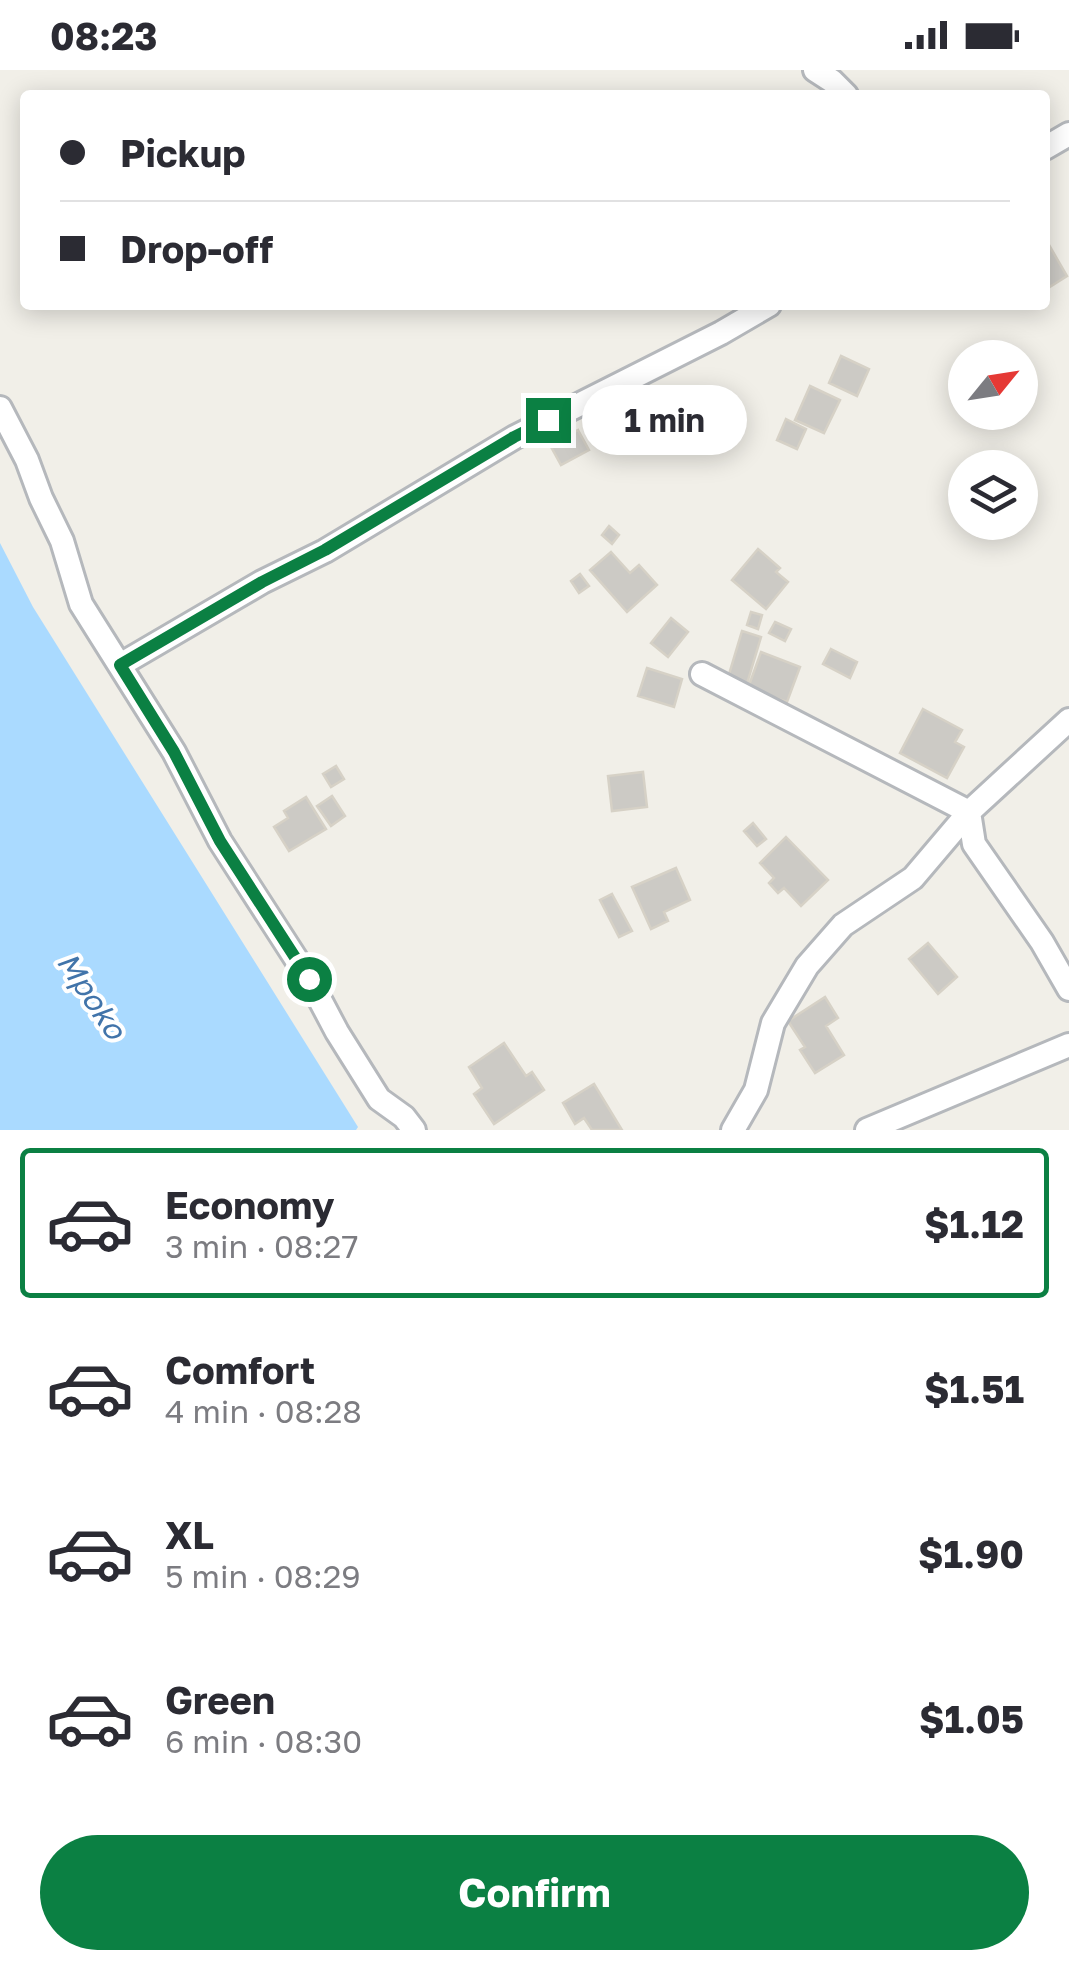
<!DOCTYPE html>
<meta charset="utf-8">
<style>
body{margin:0;font-family:"Golos Text",sans-serif;background:#f7f7f7;color:#2b2b33;height:100vh;display:flex;flex-direction:column;font-size:38px;white-space:nowrap}
*{box-sizing:border-box;margin:0}
p{font-size:32px;color:#7c7c81}
.icon{flex:none;width:55px;height:55px;fill:none;stroke:currentColor;stroke-width:2;stroke-linecap:round;stroke-linejoin:round}
.map{position:relative;height:1060px;overflow:hidden}
.sheet{display:flex;flex-direction:column;background:#fff;flex:1}
.sheet>*{flex:none}
.top-card{position:absolute;left:20px;top:20px;width:1030px;height:220px;border-radius:10px;box-shadow:0 5px 25px #0003;display:grid;align-content:center;height:220px;padding:0 40px;background:#fff}
.needle{width:65px;rotate:60deg}
.buttons{position:absolute;left:948px;top:270px;display:grid;gap:20px}
.buttons a{display:grid;place-items:center;width:90px;height:90px;border-radius:50%;background:#fff;box-shadow:0 5px 25px #0003;font-size:50px}
.end{position:absolute;width:45px;height:45px;margin:-22px;border:12px solid #0b8043;background:#fff;box-shadow:0 0 0 5px #fff}
.from{border-radius:50%}
.bubble{position:absolute;height:70px;border-radius:35px;background:#fff;box-shadow:0 5px 25px #0003;font-size:32px;font-weight:700;line-height:70px;text-align:center}
.top-card b{display:flex;align-items:center;gap:35px;height:95px;font-size:38px}
.top-card b+b{border-top:2px solid #e1e1e2}
.top-card i{width:25px;height:25px;background:#2b2b33}
ul{padding:18px 0 0;list-style:none}
li{display:flex;align-items:center;gap:30px;height:150px;margin:0 20px 15px;padding:0 20px;border:5px solid transparent;border-radius:10px}
li div{flex:1}
li b{display:block;font-size:38px}
li em{font-style:normal;font-weight:700}
li.current{border-color:#0b8043}
li>.icon{width:90px;height:90px;stroke-width:1.5}
.action{display:flex;gap:20px;margin-top:auto;padding:20px 40px}
.action a{flex:1;height:115px;border-radius:60px;background:#0b8043;color:#fff;font-size:40px;font-weight:700;line-height:115px;text-align:center}
.status{display:flex;justify-content:space-between;align-items:center;height:70px;padding:0 50px;background:#fff;direction:ltr}
.status svg{height:28px;fill:currentColor}
.map>svg:first-child{display:block}
.water{fill:#aadaff}
.building{fill:#cccac5;stroke:#d6d1c6;stroke-width:2.5}
.lines{fill:none;stroke-linecap:round;stroke-linejoin:round}
.street-casing{stroke:#b5b8bc;stroke-width:28}
.street{stroke:#fff;stroke-width:22}
.route{stroke:#0b8043;stroke-width:12}
.labels{text-anchor:middle;stroke-width:8;stroke-linejoin:round;paint-order:stroke}
.water-label{font-size:30px;font-style:italic;fill:#4174aa;stroke:#fff}
</style>
<div class="status"><b>08:23</b><svg viewBox="0 0 49 12"><path d="M0 12V9h3v3zM5 12V6h3v6zM10 12V3h3v9zM15 12V0h3v12zM26 1h20v11H26zM47 4h2v5h-2z"/></svg></div>
<div class="map">
<svg width="1069" height="1060" viewBox="0 0 1069 1060">
<rect width="100%" height="100%" fill="#f1efe8"/>
<path class="water" d="M0,473L33,537L358,1057L356,1060H0Z"/>
<path class="building" d="M1049,175L1067,206L1045,220V178Z
M841,286L869,299L857,326L829,313Z
M810,316L840,330L824,363L795,350Z
M786,349L806,359L797,379L777,370Z
M578,360L589,380L561,395L550,375Z
M971,388L987,396V398H966Z
M609,456L619,465L612,474L602,465Z
M758,479L780,498L776,502L788,512L766,539L732,510Z
M611,482L630,503L639,495L657,515L627,542L590,500Z
M580,504L589,516L579,523L571,511Z
M751,542L762,545L758,559L747,555Z
M671,548L688,562L668,587L651,573Z
M775,552L791,559L785,571L769,563Z
M742,561L761,567L746,617L727,611Z
M831,579L857,592L850,608L823,594Z
M761,582L800,597L787,632L748,618Z
M647,598L682,609L674,637L638,626Z
M923,639L962,660L955,672L964,677L947,708L900,683Z
M336,696L344,709L331,717L323,704Z
M643,702L647,737L612,741L608,706Z
M332,726L345,746L331,756L317,736Z
M306,727L326,759L289,781L274,757L288,748L284,741Z
M753,753L766,769L757,776L744,761Z
M786,767L828,810L801,836L784,818L778,823L769,813L774,808L760,793Z
M676,798L690,830L664,842L668,851L651,859L632,817Z
M612,824L632,861L619,867L600,830Z
M928,873L957,907L938,924L909,889Z
M825,927L838,948L826,956L844,985L815,1003L800,980L805,977L788,951Z
M504,973L526,1006L532,1002L544,1020L494,1054L474,1024L482,1018L469,997Z
M594,1014L622,1060H592L584,1048L575,1054L563,1033Z"/>
<g class="lines">
<defs>
<path id="street" d="M815,0L832,11L846,25
M1045,78L1069,64
M0,338L27,390L41,428L62,471L81,534L174,682L220,771L309,909L337,962L379,1029L404,1047L414,1060
M120,595L262,512L325,481L515,367L721,263L769,235
M702,604L969,742
M969,742L974,774L1042,872L1069,919
M733,1060L756,1020L773,953L807,896L843,855L913,808L969,742L1069,650
M867,1060L1069,975"/>
</defs>
<use href="#street" class="street-casing"/>
<use href="#street" class="street"/>
</g>
<g class="lines">
<path class="route" d="M309,909L220,771L174,682L120,595L262,512L325,480L514,367L548,350"/>
</g>
<g class="labels">
<g class="water-label">
<text transform="translate(91 926) rotate(56)" y="10">Mpoko</text>
</g>
</g>
</svg>
<div class="buttons">
<a><svg class="needle" viewBox="-14 -14 28 28"><path d="M0-13l5 13h-10z" fill="#e53935"/><path d="M0 13l5-13h-10z" fill="#7c7c81"/></svg></a>
<a><svg class="icon" aria-label="layers" viewBox="0 0 24 24"><path d="M12 4l9 5-9 5-9-5zM3 14l9 5 9-5"/></svg></a>
</div>
<i class="end from" style="left:309px;top:909px"></i>
<i class="end" style="left:548px;top:350px"></i>
<div class="bubble" style="left:582px;top:315px;width:165px">1 min</div>
<div class="top-card">
<b><i class="from"></i>Pickup</b>
<b><i></i>Drop-off</b>
</div>
</div>
<section class="sheet">
<ul>
<li class="current"><svg class="icon" aria-label="car" viewBox="0 0 24 24"><path d="M5 17H2v-5l4-1 3-4h7l3 4 3 1v5h-3M9 17h6M6 11h13"/><circle cx="7" cy="17" r="2"/><circle cx="17" cy="17" r="2"/></svg><div><b>Economy</b><p>3 min · 08:27</p></div><em>$1.12</em></li>
<li><svg class="icon" aria-label="car" viewBox="0 0 24 24"><path d="M5 17H2v-5l4-1 3-4h7l3 4 3 1v5h-3M9 17h6M6 11h13"/><circle cx="7" cy="17" r="2"/><circle cx="17" cy="17" r="2"/></svg><div><b>Comfort</b><p>4 min · 08:28</p></div><em>$1.51</em></li>
<li><svg class="icon" aria-label="car" viewBox="0 0 24 24"><path d="M5 17H2v-5l4-1 3-4h7l3 4 3 1v5h-3M9 17h6M6 11h13"/><circle cx="7" cy="17" r="2"/><circle cx="17" cy="17" r="2"/></svg><div><b>XL</b><p>5 min · 08:29</p></div><em>$1.90</em></li>
<li><svg class="icon" aria-label="car" viewBox="0 0 24 24"><path d="M5 17H2v-5l4-1 3-4h7l3 4 3 1v5h-3M9 17h6M6 11h13"/><circle cx="7" cy="17" r="2"/><circle cx="17" cy="17" r="2"/></svg><div><b>Green</b><p>6 min · 08:30</p></div><em>$1.05</em></li>
</ul>
<div class="action"><a>Confirm</a></div>
</section>
